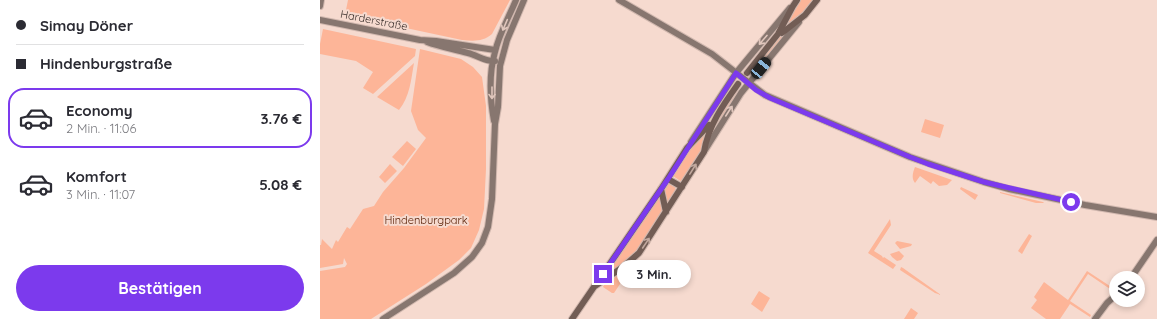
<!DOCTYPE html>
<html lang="de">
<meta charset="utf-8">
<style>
body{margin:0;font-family:Quicksand,sans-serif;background:#f2f2f3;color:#2b2b33;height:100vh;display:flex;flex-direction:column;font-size:15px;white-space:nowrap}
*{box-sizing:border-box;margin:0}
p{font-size:13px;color:#7c7c81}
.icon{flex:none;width:22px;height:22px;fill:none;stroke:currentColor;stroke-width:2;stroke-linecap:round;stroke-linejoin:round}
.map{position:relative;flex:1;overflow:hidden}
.panel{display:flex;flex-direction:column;background:#fff;width:320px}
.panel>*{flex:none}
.guide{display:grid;align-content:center;height:88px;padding:0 16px;background:#fff}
.tools{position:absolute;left:789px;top:271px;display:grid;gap:8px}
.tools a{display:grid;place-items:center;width:36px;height:36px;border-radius:50%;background:#fff;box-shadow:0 2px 6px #0003;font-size:20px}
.end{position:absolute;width:18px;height:18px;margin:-9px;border:5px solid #7c3aed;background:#fff;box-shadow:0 0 0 2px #fff}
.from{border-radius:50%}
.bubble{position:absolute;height:28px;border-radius:14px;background:#fff;box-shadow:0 2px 6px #0003;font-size:13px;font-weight:700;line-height:28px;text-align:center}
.car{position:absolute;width:12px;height:24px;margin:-12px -6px;border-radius:5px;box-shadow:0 0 3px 1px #0007;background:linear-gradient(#222 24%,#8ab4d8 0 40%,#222 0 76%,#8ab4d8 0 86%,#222 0)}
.guide b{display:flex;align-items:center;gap:14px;height:38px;font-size:15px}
.guide b+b{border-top:1px solid #e1e1e2}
.guide i{width:10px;height:10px;background:#2b2b33}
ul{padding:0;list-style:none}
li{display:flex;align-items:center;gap:12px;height:60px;margin:0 8px 6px;padding:0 8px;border:2px solid transparent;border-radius:16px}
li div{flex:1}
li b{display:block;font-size:15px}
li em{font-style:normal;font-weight:700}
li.selected{border-color:#7c3aed}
li>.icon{width:36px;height:36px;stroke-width:1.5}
.cta{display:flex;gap:8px;margin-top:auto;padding:8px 16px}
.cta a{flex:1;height:46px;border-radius:24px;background:#7c3aed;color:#fff;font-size:16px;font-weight:700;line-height:46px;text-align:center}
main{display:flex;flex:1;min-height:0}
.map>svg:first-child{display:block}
.green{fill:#fdb598}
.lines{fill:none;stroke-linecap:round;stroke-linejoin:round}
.secondary-casing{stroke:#d1b8af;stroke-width:8}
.primary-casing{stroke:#d1b8af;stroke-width:8}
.secondary{stroke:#87766f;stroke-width:6}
.primary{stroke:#725d55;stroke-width:6}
.oneway{stroke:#e0c6bc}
.oneway2{stroke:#c1a89e}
.route{stroke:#7c3aed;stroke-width:5}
.labels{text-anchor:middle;stroke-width:4;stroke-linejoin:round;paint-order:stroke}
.street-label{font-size:11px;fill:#3d322e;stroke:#f6dacf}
.park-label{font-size:11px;fill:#561c00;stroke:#f6dacf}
</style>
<main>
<section class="panel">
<div class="guide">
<b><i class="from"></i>Simay Döner</b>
<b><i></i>Hindenburgstraße</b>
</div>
<ul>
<li class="selected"><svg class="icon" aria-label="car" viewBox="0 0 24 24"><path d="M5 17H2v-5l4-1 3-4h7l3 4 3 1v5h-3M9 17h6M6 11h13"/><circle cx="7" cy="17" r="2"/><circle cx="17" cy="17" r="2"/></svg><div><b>Economy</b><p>2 Min. · 11:06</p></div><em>3.76 €</em></li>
<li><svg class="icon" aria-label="car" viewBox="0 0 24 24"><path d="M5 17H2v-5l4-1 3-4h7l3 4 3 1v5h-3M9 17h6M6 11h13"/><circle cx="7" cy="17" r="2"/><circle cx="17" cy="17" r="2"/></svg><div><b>Komfort</b><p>3 Min. · 11:07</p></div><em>5.08 €</em></li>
</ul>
<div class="cta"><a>Bestätigen</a></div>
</section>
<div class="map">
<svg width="837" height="319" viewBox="0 0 837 319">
<rect width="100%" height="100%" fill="#f6dacf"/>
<path class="green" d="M28,0H190L172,34C163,42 153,41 142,40L25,15Z
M481,0H494L482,13L466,26L475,7Z
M472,26L434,73L432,71L459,38Z
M3,29L96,49L95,56L53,94L43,88L53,72L36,61L0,54V44Z
M100,49L141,59L153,67L162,77L166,106V169L164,209L159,230L151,248L139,260L106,284L51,319H0V271L25,267L27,264L24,258L23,264L0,268V245H1L2,239L12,249L16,240L18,242L27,227L30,229L43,209L54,206L63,192L84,168L106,138L98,130L91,111Z
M94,63C91,80 90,96 79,110L57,97Z
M417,91L419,93L388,139L395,124Z
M605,119L624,125L620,138L601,132Z
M387,132L380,153L362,182L353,176L371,147Z
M87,141L96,149L83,166L72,157Z
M70,164L77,171L65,183L59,177Z
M595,167L632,180L627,185L619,186L613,181L611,184L600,176L595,183C591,178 593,172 595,167Z
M349,183L354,185L356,190L348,201H347L344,189Z
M641,187L658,195L655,200L640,189Z
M680,192L723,202L724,203H716L680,193Z
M340,195L344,211L324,243L314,256L286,277L285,275Z
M570,219L571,225L554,251L562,256L563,258L564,257L576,265L573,269L548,253Z
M709,234L712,236L702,254L698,251Z
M577,241L592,244L591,246L580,249L575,243Z
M579,251L584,256L581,260L577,261L572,257L570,254Z
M581,267L583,268L621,295L615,293L580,270Z
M308,268L306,275L294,293H292L283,287L284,285Z
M767,271L796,290L792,293L793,291L790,289L768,274L750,301L771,315L770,317L750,304L740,319H726L711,308L717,300L714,297L724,282L748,300Z
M439,291L450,298L442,312L431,304Z
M591,308L598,313L594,319H584Z"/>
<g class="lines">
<defs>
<path id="secondary" d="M299,0L392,54L445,95L590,157L664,182L689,189L765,205L837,217
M0,6L1,0
M0,20L100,40L116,41L175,50
M107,42C120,47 134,49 148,53C157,55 165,62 175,61
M174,121C170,99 169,73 175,52C179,34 189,17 196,0
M371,142L416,73L470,8
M385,150L421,93L479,22
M811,278L837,240
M63,319L134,273L152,257L162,243L168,227L172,199L175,124L178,107L180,66L187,40L204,0
M775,319L787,303L796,295"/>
<path id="primary" d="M462,33L485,15L497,0
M427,73L458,34L473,6L477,0
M348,179L362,187
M341,189L346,212
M275,286L303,267L319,253L384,152C388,126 403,105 418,84
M252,319L341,189L367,148L389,125"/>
</defs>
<use href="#secondary" class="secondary-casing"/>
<use href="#primary" class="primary-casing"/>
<use href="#secondary" class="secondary"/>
<use href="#primary" class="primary"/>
</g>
<defs><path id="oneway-shaft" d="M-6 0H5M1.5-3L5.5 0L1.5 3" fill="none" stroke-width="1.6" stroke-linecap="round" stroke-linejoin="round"/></defs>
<g class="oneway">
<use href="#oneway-shaft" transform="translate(185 25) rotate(113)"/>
<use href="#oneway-shaft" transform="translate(443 40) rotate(131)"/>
<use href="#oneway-shaft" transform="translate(172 93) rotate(90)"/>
<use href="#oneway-shaft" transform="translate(409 111) rotate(-57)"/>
</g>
<g class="oneway2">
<use href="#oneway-shaft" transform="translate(373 169) rotate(-58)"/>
<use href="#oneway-shaft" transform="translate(326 243) rotate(-56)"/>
</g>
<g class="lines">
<path class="route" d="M283,274L348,179L416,73L436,90L450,98L590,157L608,164L664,182L751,202"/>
</g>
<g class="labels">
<g class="street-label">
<text transform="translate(54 20) rotate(11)" y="4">Harderstraße</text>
</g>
<g class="park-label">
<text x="106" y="224">Hindenburgpark</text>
</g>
</g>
</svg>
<div class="tools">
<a><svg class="icon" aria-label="layers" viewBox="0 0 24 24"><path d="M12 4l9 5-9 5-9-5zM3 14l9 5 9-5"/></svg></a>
</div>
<i class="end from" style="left:751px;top:202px"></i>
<i class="end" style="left:283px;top:274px"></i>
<div class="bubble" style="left:297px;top:260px;width:74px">3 Min.</div>
<i class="car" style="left:441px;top:68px;rotate:39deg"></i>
</div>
</main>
